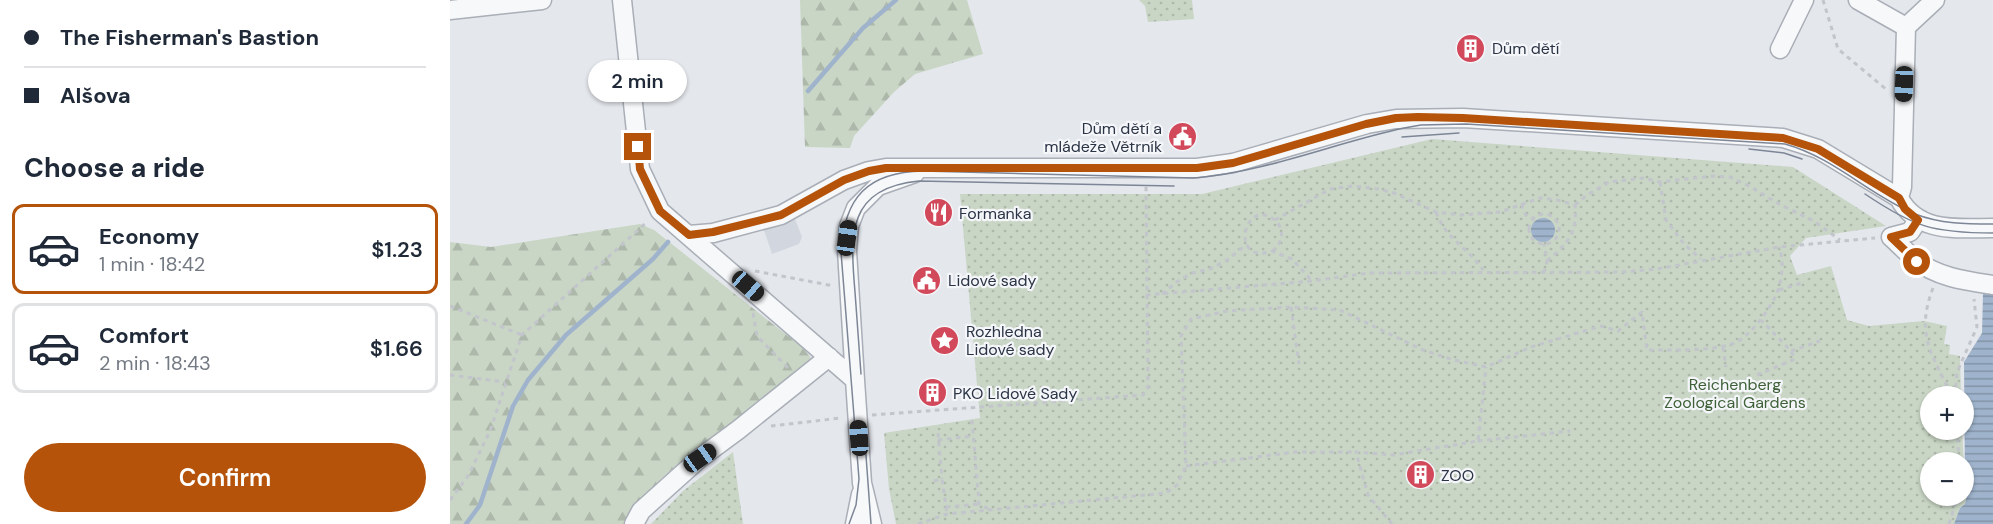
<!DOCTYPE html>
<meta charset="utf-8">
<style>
body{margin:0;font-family:"DM Sans",sans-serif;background:#f6f6f7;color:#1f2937;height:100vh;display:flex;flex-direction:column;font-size:22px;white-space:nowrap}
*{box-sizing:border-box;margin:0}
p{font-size:20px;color:#747a83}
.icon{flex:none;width:33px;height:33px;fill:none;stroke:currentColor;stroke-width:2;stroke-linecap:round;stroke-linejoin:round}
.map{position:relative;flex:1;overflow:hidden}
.side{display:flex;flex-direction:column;background:#fff;width:450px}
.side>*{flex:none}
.hud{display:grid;align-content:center;height:132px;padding:0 24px;background:#fff}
.controls{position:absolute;left:1470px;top:386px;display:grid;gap:12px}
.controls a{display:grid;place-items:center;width:54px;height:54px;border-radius:50%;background:#fff;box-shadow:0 2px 4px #0004;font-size:30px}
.end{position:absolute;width:27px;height:27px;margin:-14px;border:8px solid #b45309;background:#fff;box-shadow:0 0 0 3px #fff}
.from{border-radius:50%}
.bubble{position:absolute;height:42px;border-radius:21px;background:#fff;box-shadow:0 2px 4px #0004;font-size:20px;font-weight:600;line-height:42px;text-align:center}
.car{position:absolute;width:18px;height:36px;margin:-18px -9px;border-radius:8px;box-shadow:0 0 4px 2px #0007;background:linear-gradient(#222 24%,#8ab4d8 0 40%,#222 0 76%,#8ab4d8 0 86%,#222 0)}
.hud b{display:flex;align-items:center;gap:21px;height:57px;font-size:22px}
.hud b+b{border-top:2px solid #e0e1e3}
.hud i{width:15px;height:15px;background:#1f2937}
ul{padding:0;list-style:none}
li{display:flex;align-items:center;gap:18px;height:90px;margin:0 12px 9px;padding:0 12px;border:3px solid #e0e1e3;border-radius:12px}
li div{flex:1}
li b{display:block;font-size:22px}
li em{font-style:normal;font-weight:600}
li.selected{border-color:#b45309}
li>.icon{width:54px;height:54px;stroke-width:1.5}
h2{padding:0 24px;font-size:27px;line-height:72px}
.action{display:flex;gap:12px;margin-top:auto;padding:12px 24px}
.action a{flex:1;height:69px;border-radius:36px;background:#b45309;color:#fff;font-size:24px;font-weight:600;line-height:69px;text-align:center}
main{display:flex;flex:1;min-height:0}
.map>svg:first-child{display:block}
.built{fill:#d2d6de}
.forest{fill:url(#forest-firs)}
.park{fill:url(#park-dots);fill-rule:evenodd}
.water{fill:url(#water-rules)}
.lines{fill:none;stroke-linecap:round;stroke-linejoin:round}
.stream{stroke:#9fb4cc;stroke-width:4.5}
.minor-casing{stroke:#a9aeb7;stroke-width:21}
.path{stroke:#c2c5cb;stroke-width:3;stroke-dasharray:4.5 4.5;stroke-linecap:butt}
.minor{stroke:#f7f8fa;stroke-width:18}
.tram{stroke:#7d8696;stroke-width:1.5}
.route{stroke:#b45309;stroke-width:8}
.labels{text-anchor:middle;stroke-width:4.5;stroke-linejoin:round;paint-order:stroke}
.poi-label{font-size:16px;fill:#2b3445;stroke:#f4f6f9;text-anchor:start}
.park-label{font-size:16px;fill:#3f6138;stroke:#f4f6f9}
</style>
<main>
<section class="side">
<div class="hud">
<b><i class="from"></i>The Fisherman's Bastion</b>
<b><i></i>Alšova</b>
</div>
<h2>Choose a ride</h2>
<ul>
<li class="selected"><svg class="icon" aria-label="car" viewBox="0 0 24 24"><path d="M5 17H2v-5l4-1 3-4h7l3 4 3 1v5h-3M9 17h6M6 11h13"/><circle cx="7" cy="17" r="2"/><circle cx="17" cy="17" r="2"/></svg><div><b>Economy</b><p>1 min · 18:42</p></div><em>$1.23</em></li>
<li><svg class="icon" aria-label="car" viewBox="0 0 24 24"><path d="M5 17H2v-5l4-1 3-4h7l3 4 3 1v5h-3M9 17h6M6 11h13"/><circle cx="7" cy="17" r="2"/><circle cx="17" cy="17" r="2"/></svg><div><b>Comfort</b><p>2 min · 18:43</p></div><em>$1.66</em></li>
</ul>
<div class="action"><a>Confirm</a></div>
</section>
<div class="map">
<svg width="1543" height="524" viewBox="0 0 1543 524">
<defs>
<pattern id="forest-firs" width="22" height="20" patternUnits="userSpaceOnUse" patternTransform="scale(1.5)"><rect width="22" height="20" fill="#c9d6c5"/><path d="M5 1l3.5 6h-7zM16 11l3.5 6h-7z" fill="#adb8ab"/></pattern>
<pattern id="park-dots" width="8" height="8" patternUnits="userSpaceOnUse" patternTransform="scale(1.5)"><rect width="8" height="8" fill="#c9d6c5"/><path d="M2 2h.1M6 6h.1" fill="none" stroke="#adb8ab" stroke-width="1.8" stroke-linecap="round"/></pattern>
<pattern id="water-rules" width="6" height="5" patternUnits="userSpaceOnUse" patternTransform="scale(1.5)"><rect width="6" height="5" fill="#9fb4cc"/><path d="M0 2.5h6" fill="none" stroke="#8293a7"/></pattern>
</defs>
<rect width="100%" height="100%" fill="#e4e7ec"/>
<path class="built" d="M345,219L352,237L349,244L322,254L314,230Z"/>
<path class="forest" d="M350,0H517L533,54L465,74L444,92L404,136L400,148L355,147Z
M190,224L204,230L352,347L361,358C336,379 312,400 286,420C246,451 200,479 175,524H0V242L41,247Z"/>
<path class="park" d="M689,0H742L744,19L698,22L695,6Z
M982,139L1343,167L1436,226L1356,238L1340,256L1347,275L1381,266L1397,320L1419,326L1474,321L1497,326L1494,344L1500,345L1499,354L1510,356L1511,396H1480V429H1512L1515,485L1518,491L1515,504L1510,508L1504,524H446L439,489L434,433L530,418L510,194H752ZM1480,462H1514V495H1480Z
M283,452L293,524H201L233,491Z"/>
<path class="water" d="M1081 230a12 12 0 1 1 24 0a12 12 0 1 1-24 0Z
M1543,292V524H1504L1510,508L1515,504L1518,491L1515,485L1514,362L1532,333L1533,293Z"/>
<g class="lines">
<path class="stream" d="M358,91L413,28L446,0
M16,524L30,505L63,406L78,380L116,335L203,259L218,242"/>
<defs>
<path id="minor" d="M172,0L190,169L210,211L405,380L412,483L422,524
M1408,0L1456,27L1452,187L1449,198
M0,10L92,0
M1456,27L1485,0
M1330,49L1354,0
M1449,198C1468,234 1509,228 1543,228
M1468,220L1460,232L1441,237C1449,244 1457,253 1466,260C1486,277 1517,281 1543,285
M239,235L263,233L331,215L394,180L419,171L436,168H747L783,163L917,124L946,119L1013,118L1333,138L1368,149L1449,198
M405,380L397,251L399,226L406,208L428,186L465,173
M184,524L191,511L250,458L288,430L379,357
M405,524L411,494"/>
</defs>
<use href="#minor" class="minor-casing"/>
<path class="path" d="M1373,0L1388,49L1437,90
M1210,182L1216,220L1234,244L1251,259
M1072,204C1073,212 1075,217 1083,218
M1125,205L1137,195L1159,182L1193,178L1210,182L1262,176L1280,177L1299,186L1329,204L1364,221L1390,240
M986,212C996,240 1018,247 1033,270
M1079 229a15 15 0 1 1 30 0a15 15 0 1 1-30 0Z
M825,220L880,189L903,186L928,189L944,193L986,212L1012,215L1050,212L1090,198L1107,200L1125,205
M822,251C832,244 834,234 828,223C795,190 777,267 822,251L842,259L862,281
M1097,261C1117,244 1128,233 1125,205
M305,271L384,286
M1094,273L1097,261L1094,244
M1483,288C1465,335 1482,354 1502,396
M1329,290L1352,283
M712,294L728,281L742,273L760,269L777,260L797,244
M696,295L862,281L919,273L1172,272L1207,269L1329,247L1425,238
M0,306L72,335
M841,307L849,364
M303,313L307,336L339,369
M1273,347L1276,367
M1341,351L1370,341
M0,375L55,382
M1307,375L1345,359L1341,351L1311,320
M1505,396L1507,372L1527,327L1524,299
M422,415L693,395L698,387L696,185
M522,420L529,504L539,509
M321,426L391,418
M1507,429L1509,462
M488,433L492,479
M488,440L523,436
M1028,441L1120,431
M736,466L845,452H906
M484,481L492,479L497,514
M0,500L18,476L40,431L72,335L197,222
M496,507L529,504
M468,524L497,514L716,493L727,485L736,466L731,336L741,319L777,311L841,307L890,310L973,350L1004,360L1036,367L1081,347L1151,326L1168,331L1192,312L1197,350C1218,350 1273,352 1290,340C1304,330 1314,316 1323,301C1332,285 1335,264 1329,247
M942,524L918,495L906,452L943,455L1028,441L1036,367
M1499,524L1508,495"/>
<use href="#minor" class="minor"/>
<path class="tram" d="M952,137L1009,133
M1299,149L1334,153L1352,159
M1415,194C1464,227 1483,233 1543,233
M411,374C409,347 407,319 405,292C400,234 397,188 469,181L724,186
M414,428L421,524
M399,524L406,505L409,479L391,252C394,197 418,172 473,171L744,178C816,172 884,143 954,128L971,125L1016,124L1335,144C1385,158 1419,195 1465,214C1491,224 1516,224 1543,224"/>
</g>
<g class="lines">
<path class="route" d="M188,147L190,169L210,211L239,235L263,232L331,215L394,180L419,171L436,168H747L783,163L916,124L946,118L968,117L1013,118L1333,138L1368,149L1449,198L1455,209L1468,220L1460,232L1441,237L1467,262"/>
</g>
<defs>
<symbol id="building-disc" viewBox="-11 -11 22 22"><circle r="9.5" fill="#d1495b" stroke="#f4f6f9"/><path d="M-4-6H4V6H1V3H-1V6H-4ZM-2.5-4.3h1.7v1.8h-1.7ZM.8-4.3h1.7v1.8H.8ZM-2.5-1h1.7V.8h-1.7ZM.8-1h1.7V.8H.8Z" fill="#fff"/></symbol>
<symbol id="civic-disc" viewBox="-11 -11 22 22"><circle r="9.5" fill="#d1495b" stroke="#f4f6f9"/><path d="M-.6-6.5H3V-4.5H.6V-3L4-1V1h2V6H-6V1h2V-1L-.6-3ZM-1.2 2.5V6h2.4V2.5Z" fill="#fff"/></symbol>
<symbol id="restaurant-disc" viewBox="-11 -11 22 22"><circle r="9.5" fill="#d1495b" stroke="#f4f6f9"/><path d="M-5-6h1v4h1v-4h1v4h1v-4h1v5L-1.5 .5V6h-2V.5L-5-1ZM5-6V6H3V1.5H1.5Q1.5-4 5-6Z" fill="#fff"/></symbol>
<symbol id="sight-disc" viewBox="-11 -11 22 22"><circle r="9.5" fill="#d1495b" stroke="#f4f6f9"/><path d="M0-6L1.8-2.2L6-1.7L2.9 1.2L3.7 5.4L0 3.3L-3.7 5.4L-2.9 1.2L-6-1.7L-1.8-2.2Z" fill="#fff"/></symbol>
</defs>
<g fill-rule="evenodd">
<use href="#building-disc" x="1004" y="32" width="33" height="33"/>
<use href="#civic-disc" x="716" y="120" width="33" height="33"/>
<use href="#restaurant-disc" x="472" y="196" width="33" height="33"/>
<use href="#civic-disc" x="460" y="264" width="33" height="33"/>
<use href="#sight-disc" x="478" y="324" width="33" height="33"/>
<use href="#building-disc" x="466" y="376" width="33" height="33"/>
<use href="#building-disc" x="954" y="458" width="33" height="33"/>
</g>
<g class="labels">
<g class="poi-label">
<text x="1042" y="54">Dům dětí</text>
<text x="712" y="134" text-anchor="end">Dům dětí a<tspan x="712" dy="18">mládeže Větrník</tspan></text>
<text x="509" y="219">Formanka</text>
<text x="498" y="286">Lidové sady</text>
<text x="516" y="337">Rozhledna<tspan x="516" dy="18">Lidové sady</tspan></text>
<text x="503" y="399">PKO Lidové Sady</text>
<text x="991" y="481">ZOO</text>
</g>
<g class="park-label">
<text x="1285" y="390">Reichenberg<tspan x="1285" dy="18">Zoological Gardens</tspan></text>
</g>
</g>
</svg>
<div class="controls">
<a>+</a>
<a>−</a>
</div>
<i class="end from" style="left:1467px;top:262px"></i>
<i class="end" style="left:188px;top:147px"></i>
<div class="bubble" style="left:138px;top:60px;width:99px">2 min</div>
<i class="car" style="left:1454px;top:84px;rotate:182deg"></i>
<i class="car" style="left:397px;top:238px;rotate:8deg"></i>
<i class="car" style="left:298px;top:286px;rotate:131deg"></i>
<i class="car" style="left:409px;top:438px;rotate:356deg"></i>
<i class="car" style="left:250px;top:458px;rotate:55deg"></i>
</div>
</main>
